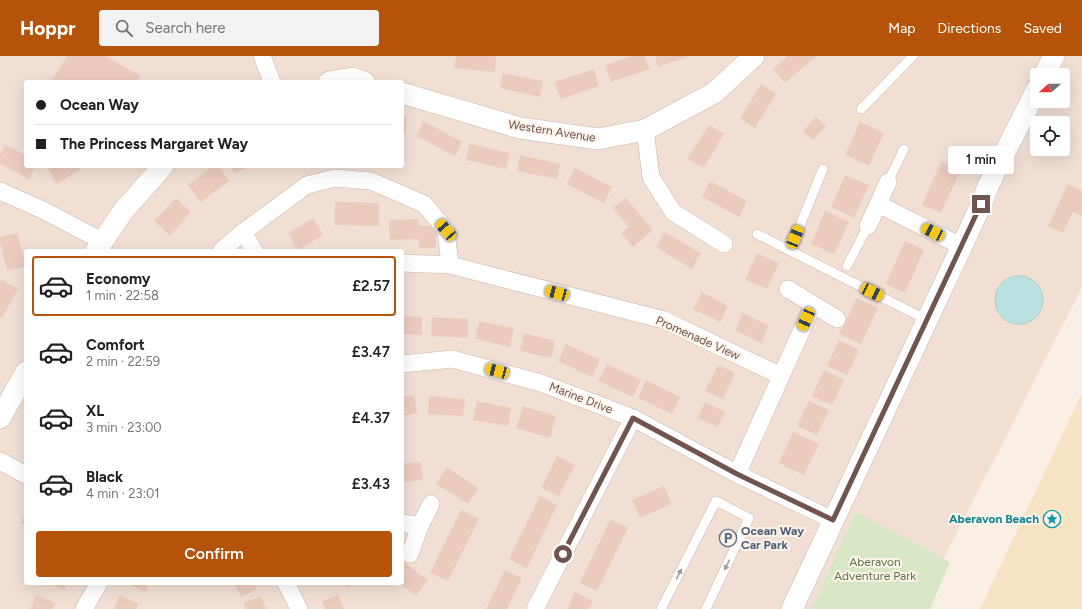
<!DOCTYPE html>
<meta charset="utf-8">
<style>
body{margin:0;font-family:Figtree,sans-serif;background:#f2f2f2;color:#202124;height:100vh;display:flex;flex-direction:column;font-size:15px;white-space:nowrap}
*{box-sizing:border-box;margin:0}
p{font-size:13px;color:#757577}
.icon{flex:none;width:22px;height:22px;fill:none;stroke:currentColor;stroke-width:2;stroke-linecap:round;stroke-linejoin:round}
.map{position:relative;flex:1;overflow:hidden}
.details{position:absolute;left:24px;top:193px;width:380px;height:336px;display:flex;flex-direction:column;background:#fff;border-radius:4px;box-shadow:0 4px 16px #0002}
.details>*{flex:none}
.guide{position:absolute;left:24px;top:24px;width:380px;height:88px;border-radius:4px;box-shadow:0 4px 16px #0002;display:grid;align-content:center;height:88px;padding:0 12px;background:#fff}
.needle{width:26px;rotate:250deg}
.controls{position:absolute;left:1030px;top:12px;display:grid;gap:8px}
.controls a{display:grid;place-items:center;width:40px;height:40px;border-radius:4px;background:#fff;box-shadow:0 4px 16px #0002;font-size:20px}
.end{position:absolute;width:18px;height:18px;margin:-9px;border:5px solid #70544d;background:#fff;box-shadow:0 0 0 2px #fff}
.from{border-radius:50%}
.bubble{position:absolute;height:28px;border-radius:4px;background:#fff;box-shadow:0 4px 16px #0002;font-size:13px;font-weight:600;line-height:28px;text-align:center}
.car{position:absolute;width:12px;height:24px;margin:-12px -6px;border-radius:5px;box-shadow:0 0 3px 1px #0007;background:linear-gradient(#f5c518 24%,#345 0 40%,#f5c518 0 76%,#345 0 86%,#f5c518 0)}
.guide b{display:flex;align-items:center;gap:14px;height:38px;font-size:15px}
.guide b+b{border-top:1px solid #e0e0e0}
.guide i{width:10px;height:10px;background:#202124}
ul{padding:7px 0 0;list-style:none}
li{display:flex;align-items:center;gap:12px;height:60px;margin:0 8px 6px;padding:0 4px;border:2px solid transparent;border-radius:4px}
li div{flex:1}
li b{display:block;font-size:15px}
li em{font-style:normal;font-weight:600}
li.active{border-color:#b45309}
li>.icon{width:36px;height:36px;stroke-width:1.5}
.cta{display:flex;gap:8px;margin-top:auto;padding:8px 12px}
.cta a{flex:1;height:46px;border-radius:4px;background:#b45309;color:#fff;font-size:16px;font-weight:600;line-height:46px;text-align:center}
header{display:flex;align-items:center;gap:24px;box-sizing:border-box;height:56px;padding:0 20px;background:#b45309;color:#fff}
header strong{font-size:19px}
nav{display:flex;gap:22px;margin-inline-start:auto;font-size:14px}
.search{width:280px;height:36px;background:#f2f2f2;display:flex;align-items:center;gap:10px;box-sizing:border-box;padding:0 14px;border-radius:4px;color:#757577;font-size:15px}
.map>svg:first-child{display:block}
.residential{fill:#f1dfd4;fill-rule:evenodd}
.green{fill:#d7e6c5}
.sand{fill:#f6e3c3}
.water{fill:#bbe1e1;stroke:#a3d1d2}
.building{fill:#eccbbf}
.lines{fill:none;stroke-linecap:round;stroke-linejoin:round}
.service-casing{stroke:#cab6ac;stroke-width:10}
.minor-casing{stroke:#cab6ac;stroke-width:18}
.tertiary-casing{stroke:#cab6ac;stroke-width:22}
.service{stroke:#fff;stroke-width:9}
.minor{stroke:#fff;stroke-width:17}
.tertiary{stroke:#fff;stroke-width:21}
.oneway{fill:#a99894}
.route{stroke:#70544d;stroke-width:5}
.labels{text-anchor:middle;stroke-width:4;stroke-linejoin:round;paint-order:stroke}
.street-label{font-size:12px;fill:#70544d;stroke:#fdf3eb}
.culture-label{font-size:12px;font-weight:bold;fill:#0d838f;stroke:#fdf3eb;text-anchor:end}
.service-label{font-size:12px;font-weight:bold;fill:#4e5e75;stroke:#fdf3eb;text-anchor:start}
.park-label{font-size:12px;fill:#5b7546;stroke:#fdf3eb}
</style>
<header>
<strong>Hoppr</strong>
<div class="search"><svg class="icon" aria-label="search" viewBox="0 0 24 24"><circle cx="10" cy="10" r="6"/><path d="M15 15l6 6"/></svg>Search here</div>
<nav><a>Map</a><a>Directions</a><a>Saved</a></nav>
</header>
<div class="map">
<svg width="1082" height="553" viewBox="0 0 1082 553">
<rect width="100%" height="100%" fill="#faefe5"/>
<path class="residential" d="M0,0H1082V231L918,553H0ZM1037,19H1063V45H1037ZM26,26H402V110H26ZM1037,67H1063V93H1037ZM26,195H402V527H26Z"/>
<path class="green" d="M856,456L950,506L930,553H812Z"/>
<path class="sand" d="M1082,337V553H980Z"/>
<path class="water" d="M995 244a24 24 0 1 1 48 0a24 24 0 1 1-48 0Z"/>
<path class="building" d="M67,0H106L140,20L137,26H51Z
M456,0H496L495,16L454,12Z
M633,0H645L650,13L611,26L605,9Z
M655,0H690L658,11Z
M788,0H816L785,27L773,13Z
M594,13L599,30L561,43L555,26Z
M503,17L543,25L540,41L500,32Z
M761,28L776,38L755,72L740,62Z
M402,61H407L405,79H402Z
M816,61L826,70L813,84L803,75Z
M424,65L462,86L455,100L416,80Z
M860,66L884,77L869,110L845,99Z
M709,69L724,78L703,112L687,103Z
M470,88L510,97L506,113L466,104Z
M5,89L26,99V110H35L29,123L0,108V99Z
M520,99L560,108L557,123L517,115Z
M941,106L961,114L941,157L922,149Z
M46,110H85L57,128Z
M213,110H218L229,125L201,146L188,129Z
M232,110H251L234,117Z
M575,112L612,131L604,147L567,128Z
M845,119L869,129L854,162L831,151Z
M710,125L747,145L739,161L702,141Z
M1068,128L1082,135V160L1073,156L1063,177L1048,170Z
M176,142L191,156L170,180L154,165Z
M626,142L653,174L633,191L621,177L629,171L613,152Z
M335,146L379,147V170L335,169Z
M825,155L849,166L834,198L811,188Z
M313,162L323,179L298,194L288,177Z
M418,163V170H436V192H419V183L390,184L389,164Z
M665,176L701,197L692,213L656,191Z
M17,177L26,210L7,215L0,186V181Z
M905,185L924,194L905,237L886,228Z
M757,197L779,207L767,233L745,224Z
M2,224L18,233L2,262L0,261V227Z
M702,236L728,250L720,266L693,253Z
M857,242L878,252L861,288L839,278Z
M743,257L769,270L761,287L735,274Z
M402,260L422,261V279L402,278Z
M432,261L468,263V282L431,280Z
M479,265L514,272L510,291L475,283Z
M524,277L555,285L551,302L520,295Z
M839,284L859,294L847,319L827,310Z
M566,288L600,304L592,321L558,305Z
M607,308L641,324L633,341L598,325Z
M718,309L735,317L723,343L705,335Z
M824,314L844,324L832,349L812,340Z
M646,324L680,341L672,358L638,342Z
M414,339L417,357L402,360V341Z
M429,340L465,343L463,360L428,358Z
M477,345L511,352L508,370L473,364Z
M809,345L829,354L817,379L797,370Z
M705,346L725,356L718,371L698,362Z
M523,350L556,360L550,382L516,372Z
M793,376L819,388L804,419L779,407Z
M557,400L575,409L559,440L541,432Z
M421,406L423,424L402,426V408Z
M447,411L478,432L468,448L436,428Z
M664,430L672,448L640,462L632,444Z
M540,440L557,449L527,512L509,503Z
M461,454L479,463L448,525L430,517Z
M26,457V470L21,467Z
M610,464L628,472L597,535L580,527Z
M402,505L428,524L416,540L399,527H402Z
M505,514L522,522L507,553H486Z
M48,527H67L64,534Z
M126,527H149L145,536Z
M234,527H254L257,533L241,541Z
M345,527H357L347,532Z
M575,536L593,545L589,553H567Z
M36,539L56,547L53,553H30Z
M120,539L139,548L137,553H114Z
M338,539L344,553H325L322,545Z
M261,540L266,553H246L244,547Z"/>
<g class="lines">
<defs>
<path id="service" d="M861,53L913,0
M888,126L904,93
M757,178L927,264
M790,194L823,113
M847,210L868,170
M661,553L716,445L749,462L706,553"/>
<path id="minor" d="M262,0L272,26
M645,74L651,121L673,156L724,188
M0,135L45,155L102,185
M878,148L961,190
M868,170L888,126
M243,176L254,195
M221,195L243,176L307,129L335,122L371,125L424,148L446,174L450,209
M402,207L450,209L664,264L781,320
M788,233L837,263
M402,308L452,303L541,327L633,362L737,418L833,464
M0,405L26,419
M737,418L813,249
M402,467L420,470
M410,498L420,470L431,448
M286,527L299,553
M84,553L99,527
M535,553L633,362"/>
<path id="tertiary" d="M1044,19L1054,0
M329,26L352,22L364,26
M402,37L520,72L598,83L645,74L714,37L754,0
M96,195L124,154L163,110
M0,362L26,316
M792,553L981,149L988,130L1037,33"/>
</defs>
<use href="#service" class="service-casing"/>
<use href="#minor" class="minor-casing"/>
<use href="#tertiary" class="tertiary-casing"/>
<use href="#service" class="service"/>
<use href="#minor" class="minor"/>
<use href="#tertiary" class="tertiary"/>
</g>
<defs><path id="oneway-solid" d="M-6-.8H1V-3.2L6.5 0L1 3.2V.8H-6Z"/></defs>
<g class="oneway">
<use href="#oneway-solid" transform="translate(727 509) rotate(116)"/>
<use href="#oneway-solid" transform="translate(679 518) rotate(-63)"/>
</g>
<g class="lines">
<path class="route" d="M563,498L633,362L737,418L833,464L981,148"/>
</g>
<defs>
<symbol id="sight-ring" viewBox="-11 -11 22 22"><circle r="9.5" fill="#fdf3eb" stroke="#0f9aa8" stroke-width="1.5"/><path d="M0-6L1.8-2.2L6-1.7L2.9 1.2L3.7 5.4L0 3.3L-3.7 5.4L-2.9 1.2L-6-1.7L-1.8-2.2Z" fill="#0f9aa8"/></symbol>
<symbol id="parking-ring" viewBox="-11 -11 22 22"><circle r="9.5" fill="#fdf3eb" stroke="#5c6f8a" stroke-width="1.5"/><path d="M-3.5-5.5H1a3.5 3.5 0 0 1 0 7H-1V5.5H-3.5ZM-1-3.4V-.6H.8a1.4 1.4 0 0 0 0-2.8Z" fill="#5c6f8a"/></symbol>
</defs>
<g fill-rule="evenodd">
<use href="#sight-ring" x="1042" y="453" width="20" height="20"/>
<use href="#parking-ring" x="718" y="472" width="20" height="20"/>
</g>
<g class="labels">
<g class="street-label">
<text transform="translate(552 75) rotate(9)" y="4">Western Avenue</text>
<text transform="translate(698 282) rotate(24)" y="4">Promenade View</text>
<text transform="translate(581 342) rotate(21)" y="4">Marine Drive</text>
</g>
<g class="culture-label">
<text x="1039" y="467">Aberavon Beach</text>
</g>
<g class="service-label">
<text x="741" y="479">Ocean Way<tspan x="741" dy="14">Car Park</tspan></text>
</g>
<g class="park-label">
<text x="875" y="510">Aberavon<tspan x="875" dy="14">Adventure Park</tspan></text>
</g>
</g>
</svg>
<div class="controls">
<a><svg class="needle" viewBox="-14 -14 28 28"><path d="M0-13l5 13h-10z" fill="#e53935"/><path d="M0 13l5-13h-10z" fill="#757577"/></svg></a>
<a><svg class="icon" aria-label="locate" viewBox="0 0 24 24"><circle cx="12" cy="12" r="6"/><path d="M12 2v4M12 18v4M2 12h4M18 12h4"/></svg></a>
</div>
<i class="end from" style="left:563px;top:498px"></i>
<i class="end" style="left:981px;top:148px"></i>
<div class="bubble" style="left:948px;top:90px;width:66px">1 min</div>
<i class="car" style="left:446px;top:174px;rotate:319deg"></i>
<i class="car" style="left:933px;top:176px;rotate:297deg"></i>
<i class="car" style="left:795px;top:181px;rotate:22deg"></i>
<i class="car" style="left:872px;top:236px;rotate:117deg"></i>
<i class="car" style="left:557px;top:237px;rotate:285deg"></i>
<i class="car" style="left:806px;top:263px;rotate:204deg"></i>
<i class="car" style="left:497px;top:315px;rotate:285deg"></i>
<div class="guide">
<b><i class="from"></i>Ocean Way</b>
<b><i></i>The Princess Margaret Way</b>
</div>
<section class="details">
<ul>
<li class="active"><svg class="icon" aria-label="car" viewBox="0 0 24 24"><path d="M5 17H2v-5l4-1 3-4h7l3 4 3 1v5h-3M9 17h6M6 11h13"/><circle cx="7" cy="17" r="2"/><circle cx="17" cy="17" r="2"/></svg><div><b>Economy</b><p>1 min · 22:58</p></div><em>£2.57</em></li>
<li><svg class="icon" aria-label="car" viewBox="0 0 24 24"><path d="M5 17H2v-5l4-1 3-4h7l3 4 3 1v5h-3M9 17h6M6 11h13"/><circle cx="7" cy="17" r="2"/><circle cx="17" cy="17" r="2"/></svg><div><b>Comfort</b><p>2 min · 22:59</p></div><em>£3.47</em></li>
<li><svg class="icon" aria-label="car" viewBox="0 0 24 24"><path d="M5 17H2v-5l4-1 3-4h7l3 4 3 1v5h-3M9 17h6M6 11h13"/><circle cx="7" cy="17" r="2"/><circle cx="17" cy="17" r="2"/></svg><div><b>XL</b><p>3 min · 23:00</p></div><em>£4.37</em></li>
<li><svg class="icon" aria-label="car" viewBox="0 0 24 24"><path d="M5 17H2v-5l4-1 3-4h7l3 4 3 1v5h-3M9 17h6M6 11h13"/><circle cx="7" cy="17" r="2"/><circle cx="17" cy="17" r="2"/></svg><div><b>Black</b><p>4 min · 23:01</p></div><em>£3.43</em></li>
</ul>
<div class="cta"><a>Confirm</a></div>
</section>
</div>
